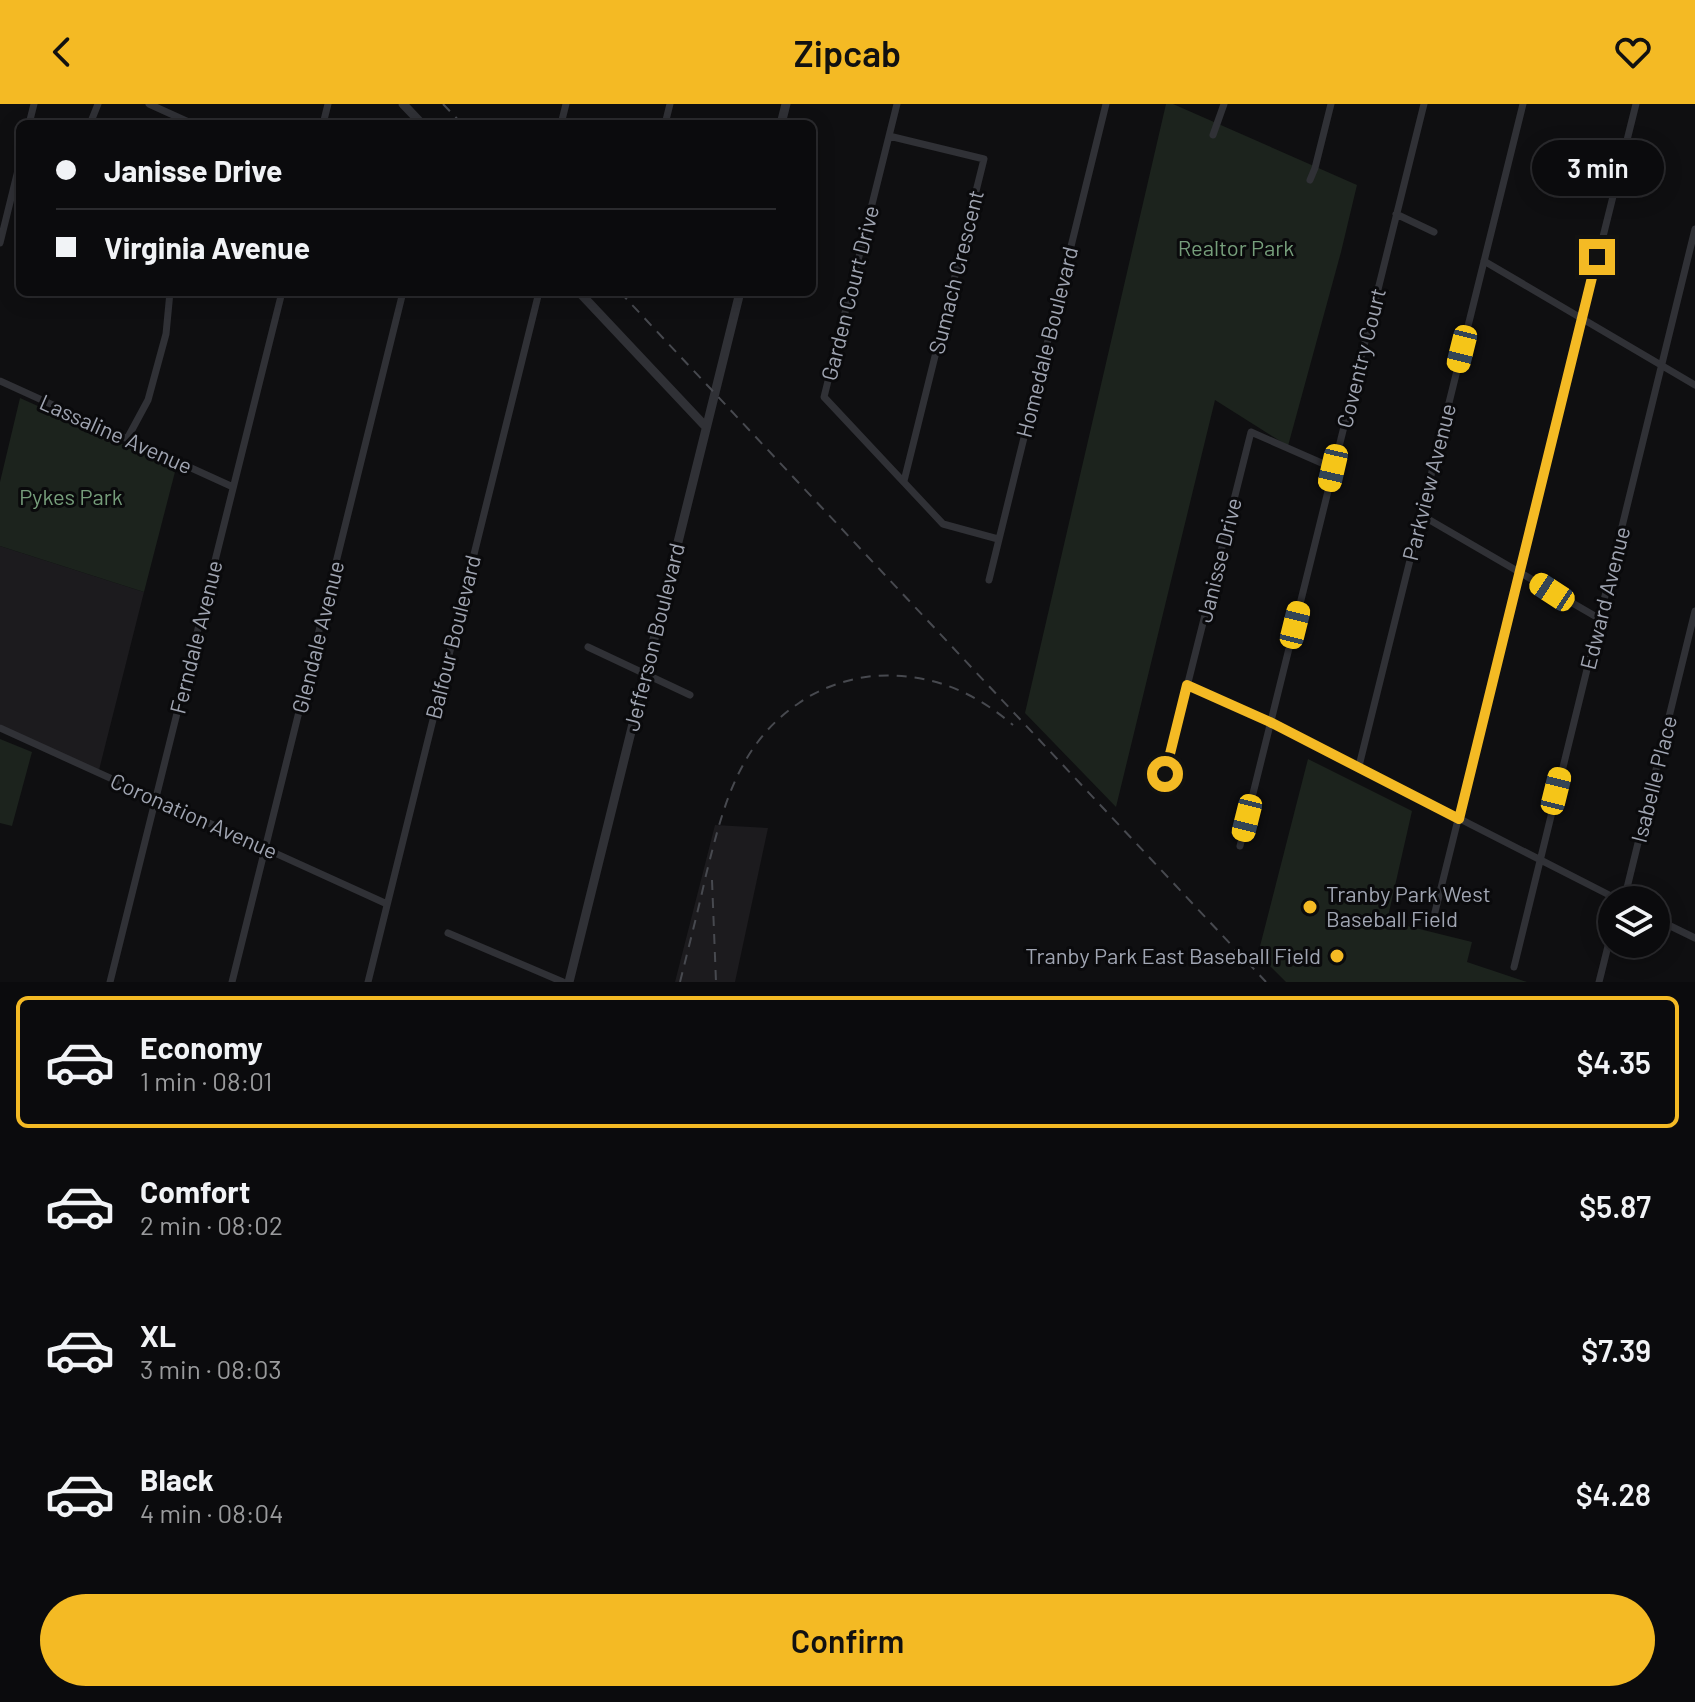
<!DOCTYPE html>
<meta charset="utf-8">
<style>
body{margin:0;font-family:Barlow,sans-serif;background:#141416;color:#f1f3f6;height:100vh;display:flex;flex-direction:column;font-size:30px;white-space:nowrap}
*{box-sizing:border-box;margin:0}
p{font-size:26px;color:#9a9b9d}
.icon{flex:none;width:44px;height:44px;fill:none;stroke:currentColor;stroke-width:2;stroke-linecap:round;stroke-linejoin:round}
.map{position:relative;height:878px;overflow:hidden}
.drawer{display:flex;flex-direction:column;background:#0b0b0d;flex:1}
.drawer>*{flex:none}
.guide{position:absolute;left:16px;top:16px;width:800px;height:176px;border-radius:12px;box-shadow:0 4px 20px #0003,0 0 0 2px #2b2b2e;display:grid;align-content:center;height:176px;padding:0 40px;background:#0b0b0d}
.buttons{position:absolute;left:1598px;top:782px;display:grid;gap:16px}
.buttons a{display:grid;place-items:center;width:72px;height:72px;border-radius:50%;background:#0b0b0d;box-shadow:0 4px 20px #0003,0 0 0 2px #2b2b2e;font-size:40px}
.end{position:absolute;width:36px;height:36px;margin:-18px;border:10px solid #f4ba24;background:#111;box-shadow:0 0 0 4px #111}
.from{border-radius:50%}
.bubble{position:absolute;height:56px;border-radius:28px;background:#0b0b0d;box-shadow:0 4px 20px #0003,0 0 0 2px #2b2b2e;font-size:26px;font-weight:600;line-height:56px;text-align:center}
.car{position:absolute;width:24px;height:48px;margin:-24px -12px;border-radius:10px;box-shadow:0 0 6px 2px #0007;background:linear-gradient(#f5c518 24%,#345 0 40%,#f5c518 0 76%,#345 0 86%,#f5c518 0)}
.guide b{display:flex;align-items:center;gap:28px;height:76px;font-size:30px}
.guide b+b{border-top:2px solid #2b2b2e}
.guide i{width:20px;height:20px;background:#f1f3f6}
ul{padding:14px 0 0;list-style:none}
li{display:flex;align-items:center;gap:24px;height:132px;margin:0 16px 12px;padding:0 24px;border:4px solid transparent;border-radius:12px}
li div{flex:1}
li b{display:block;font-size:30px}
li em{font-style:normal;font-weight:600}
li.current{border-color:#f4ba24}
li>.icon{width:72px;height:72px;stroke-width:1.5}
.cta{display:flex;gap:16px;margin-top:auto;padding:16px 40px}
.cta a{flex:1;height:92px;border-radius:48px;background:#f4ba24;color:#111;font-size:32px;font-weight:600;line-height:92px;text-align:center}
header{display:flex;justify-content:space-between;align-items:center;height:104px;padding:0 40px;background:#f4ba24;color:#111;font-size:36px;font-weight:600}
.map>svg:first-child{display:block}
.built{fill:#1c1b1e}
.green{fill:#1c231d}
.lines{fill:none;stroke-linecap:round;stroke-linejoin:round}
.minor{stroke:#303136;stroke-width:7}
.tertiary{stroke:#303136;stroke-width:9}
.rail{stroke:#47494f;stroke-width:2;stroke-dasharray:10 8;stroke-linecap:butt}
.route{stroke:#f4ba24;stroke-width:10}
.poi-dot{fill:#f4ba24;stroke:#0a0a0c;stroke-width:3}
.labels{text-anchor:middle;stroke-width:6;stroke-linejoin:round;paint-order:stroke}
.park-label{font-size:22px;fill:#769e7b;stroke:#0a0a0c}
.street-label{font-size:22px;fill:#a0a5b2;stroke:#0a0a0c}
.poi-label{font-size:22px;fill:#a0a5b2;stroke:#0a0a0c;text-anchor:start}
</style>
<header><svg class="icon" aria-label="back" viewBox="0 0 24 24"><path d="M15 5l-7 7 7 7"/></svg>Zipcab<svg class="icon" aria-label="heart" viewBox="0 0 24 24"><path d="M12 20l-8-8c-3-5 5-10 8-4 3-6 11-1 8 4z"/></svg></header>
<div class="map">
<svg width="1695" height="878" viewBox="0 0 1695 878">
<rect width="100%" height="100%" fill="#0f0f11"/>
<path class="built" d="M0,442L144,488L98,670L0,624Z
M715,721L768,724L735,878H675Z"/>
<path class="green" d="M1166,0H1173L1357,81L1341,148L1288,342L1215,296L1116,703L1025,609Z
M20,294L176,364L144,488L0,442V378Z
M0,635L32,648L12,722L0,719Z
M1308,655L1412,707L1387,817L1472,838L1467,858L1527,878H1286L1258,850Z"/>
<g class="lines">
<path class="minor" d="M149,0L193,20
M897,0L824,293L943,420L998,435
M29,20L34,0
M90,20L98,0
M323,20L328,0
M561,20L566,0
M665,20L670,0
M1213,31L1224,0
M889,32L984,55L904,377
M1310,76L1315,64L1331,0
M1396,110L1434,128
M0,139L20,58
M1484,157L1695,281
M0,277L233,383
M127,335L148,296L166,230L170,188
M1421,411L1600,515
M989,476L1106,0
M588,543L690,591
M1187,581L1270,618L1619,796
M0,624L387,800
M1359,662L1523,0
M1165,670L1251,328L1333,364
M1240,742L1424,0
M1624,796L1695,507
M1435,808L1636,0
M1656,815L1695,834
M448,829L563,878
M1514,863L1695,125
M110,878L282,188
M232,878L403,188
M368,878L539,188
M1599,878L1612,826"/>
<path class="tertiary" d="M403,0L422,20
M781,20L786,0
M579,188L706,323
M569,878L740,188"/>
<path class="rail" d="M443,0L462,20
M620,188L1266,878
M712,776L716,878
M680,878C689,842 698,807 706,771C723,703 738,640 799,599C820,584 847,575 873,572C927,568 972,586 1013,621"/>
</g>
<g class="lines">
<path class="route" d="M1165,670L1187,581L1270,618L1459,715L1597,153"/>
</g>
<g class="poi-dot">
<circle cx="1310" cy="803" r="8"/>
<circle cx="1337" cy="852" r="8"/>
</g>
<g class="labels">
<g class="park-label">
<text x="1236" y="152">Realtor Park</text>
<text x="71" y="401">Pykes Park</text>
</g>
<g class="street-label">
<text transform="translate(956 168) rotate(-76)" y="8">Sumach Crescent</text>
<text transform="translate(850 189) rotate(-76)" y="8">Garden Court Drive</text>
<text transform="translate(1047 238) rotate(-76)" y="8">Homedale Boulevard</text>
<text transform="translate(1361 254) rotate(-76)" y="8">Coventry Court</text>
<text transform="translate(116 330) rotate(24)" y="8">Lassaline Avenue</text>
<text transform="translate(1429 378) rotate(-76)" y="8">Parkview Avenue</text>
<text transform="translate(1219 456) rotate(-76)" y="8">Janisse Drive</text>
<text transform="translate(1605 494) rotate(-76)" y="8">Edward Avenue</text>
<text transform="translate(196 533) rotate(-76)" y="8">Ferndale Avenue</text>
<text transform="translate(318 533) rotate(-76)" y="8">Glendale Avenue</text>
<text transform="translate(453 533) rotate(-76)" y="8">Balfour Boulevard</text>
<text transform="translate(654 533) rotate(-76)" y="8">Jefferson Boulevard</text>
<text transform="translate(1654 675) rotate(-76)" y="8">Isabelle Place</text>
<text transform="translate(194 712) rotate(24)" y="8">Coronation Avenue</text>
</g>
<g class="poi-label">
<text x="1326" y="798">Tranby Park West<tspan x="1326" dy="25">Baseball Field</tspan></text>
<text x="1321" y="860" text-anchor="end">Tranby Park East Baseball Field</text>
</g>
</g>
</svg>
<div class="buttons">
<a><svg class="icon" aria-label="layers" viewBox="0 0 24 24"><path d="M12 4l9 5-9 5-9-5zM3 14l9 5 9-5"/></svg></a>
</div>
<i class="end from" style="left:1165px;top:670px"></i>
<i class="end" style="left:1597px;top:153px"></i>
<div class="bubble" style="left:1532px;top:36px;width:132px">3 min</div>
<i class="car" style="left:1462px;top:245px;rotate:194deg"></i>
<i class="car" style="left:1333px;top:364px;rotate:193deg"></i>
<i class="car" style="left:1552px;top:488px;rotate:303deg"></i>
<i class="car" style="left:1295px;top:521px;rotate:14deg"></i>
<i class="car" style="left:1556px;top:687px;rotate:14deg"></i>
<i class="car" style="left:1247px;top:714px;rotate:194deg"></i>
<div class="guide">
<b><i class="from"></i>Janisse Drive</b>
<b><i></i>Virginia Avenue</b>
</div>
</div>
<section class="drawer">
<ul>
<li class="current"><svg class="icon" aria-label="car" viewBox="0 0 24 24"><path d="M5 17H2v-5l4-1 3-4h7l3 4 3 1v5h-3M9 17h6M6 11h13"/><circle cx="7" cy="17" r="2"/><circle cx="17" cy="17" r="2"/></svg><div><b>Economy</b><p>1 min · 08:01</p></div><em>$4.35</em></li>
<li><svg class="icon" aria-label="car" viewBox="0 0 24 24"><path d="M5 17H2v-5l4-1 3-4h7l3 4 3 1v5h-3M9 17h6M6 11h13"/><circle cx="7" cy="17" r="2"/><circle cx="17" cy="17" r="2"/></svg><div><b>Comfort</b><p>2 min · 08:02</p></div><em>$5.87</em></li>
<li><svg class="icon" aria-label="car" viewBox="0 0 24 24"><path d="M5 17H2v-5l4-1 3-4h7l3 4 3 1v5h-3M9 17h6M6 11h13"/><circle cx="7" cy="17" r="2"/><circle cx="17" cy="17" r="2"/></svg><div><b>XL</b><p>3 min · 08:03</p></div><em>$7.39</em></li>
<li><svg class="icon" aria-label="car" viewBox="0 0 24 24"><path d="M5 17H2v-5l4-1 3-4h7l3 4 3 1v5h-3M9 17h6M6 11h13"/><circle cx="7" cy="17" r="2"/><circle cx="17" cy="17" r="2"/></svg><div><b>Black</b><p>4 min · 08:04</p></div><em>$4.28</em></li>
</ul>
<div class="cta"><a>Confirm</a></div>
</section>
